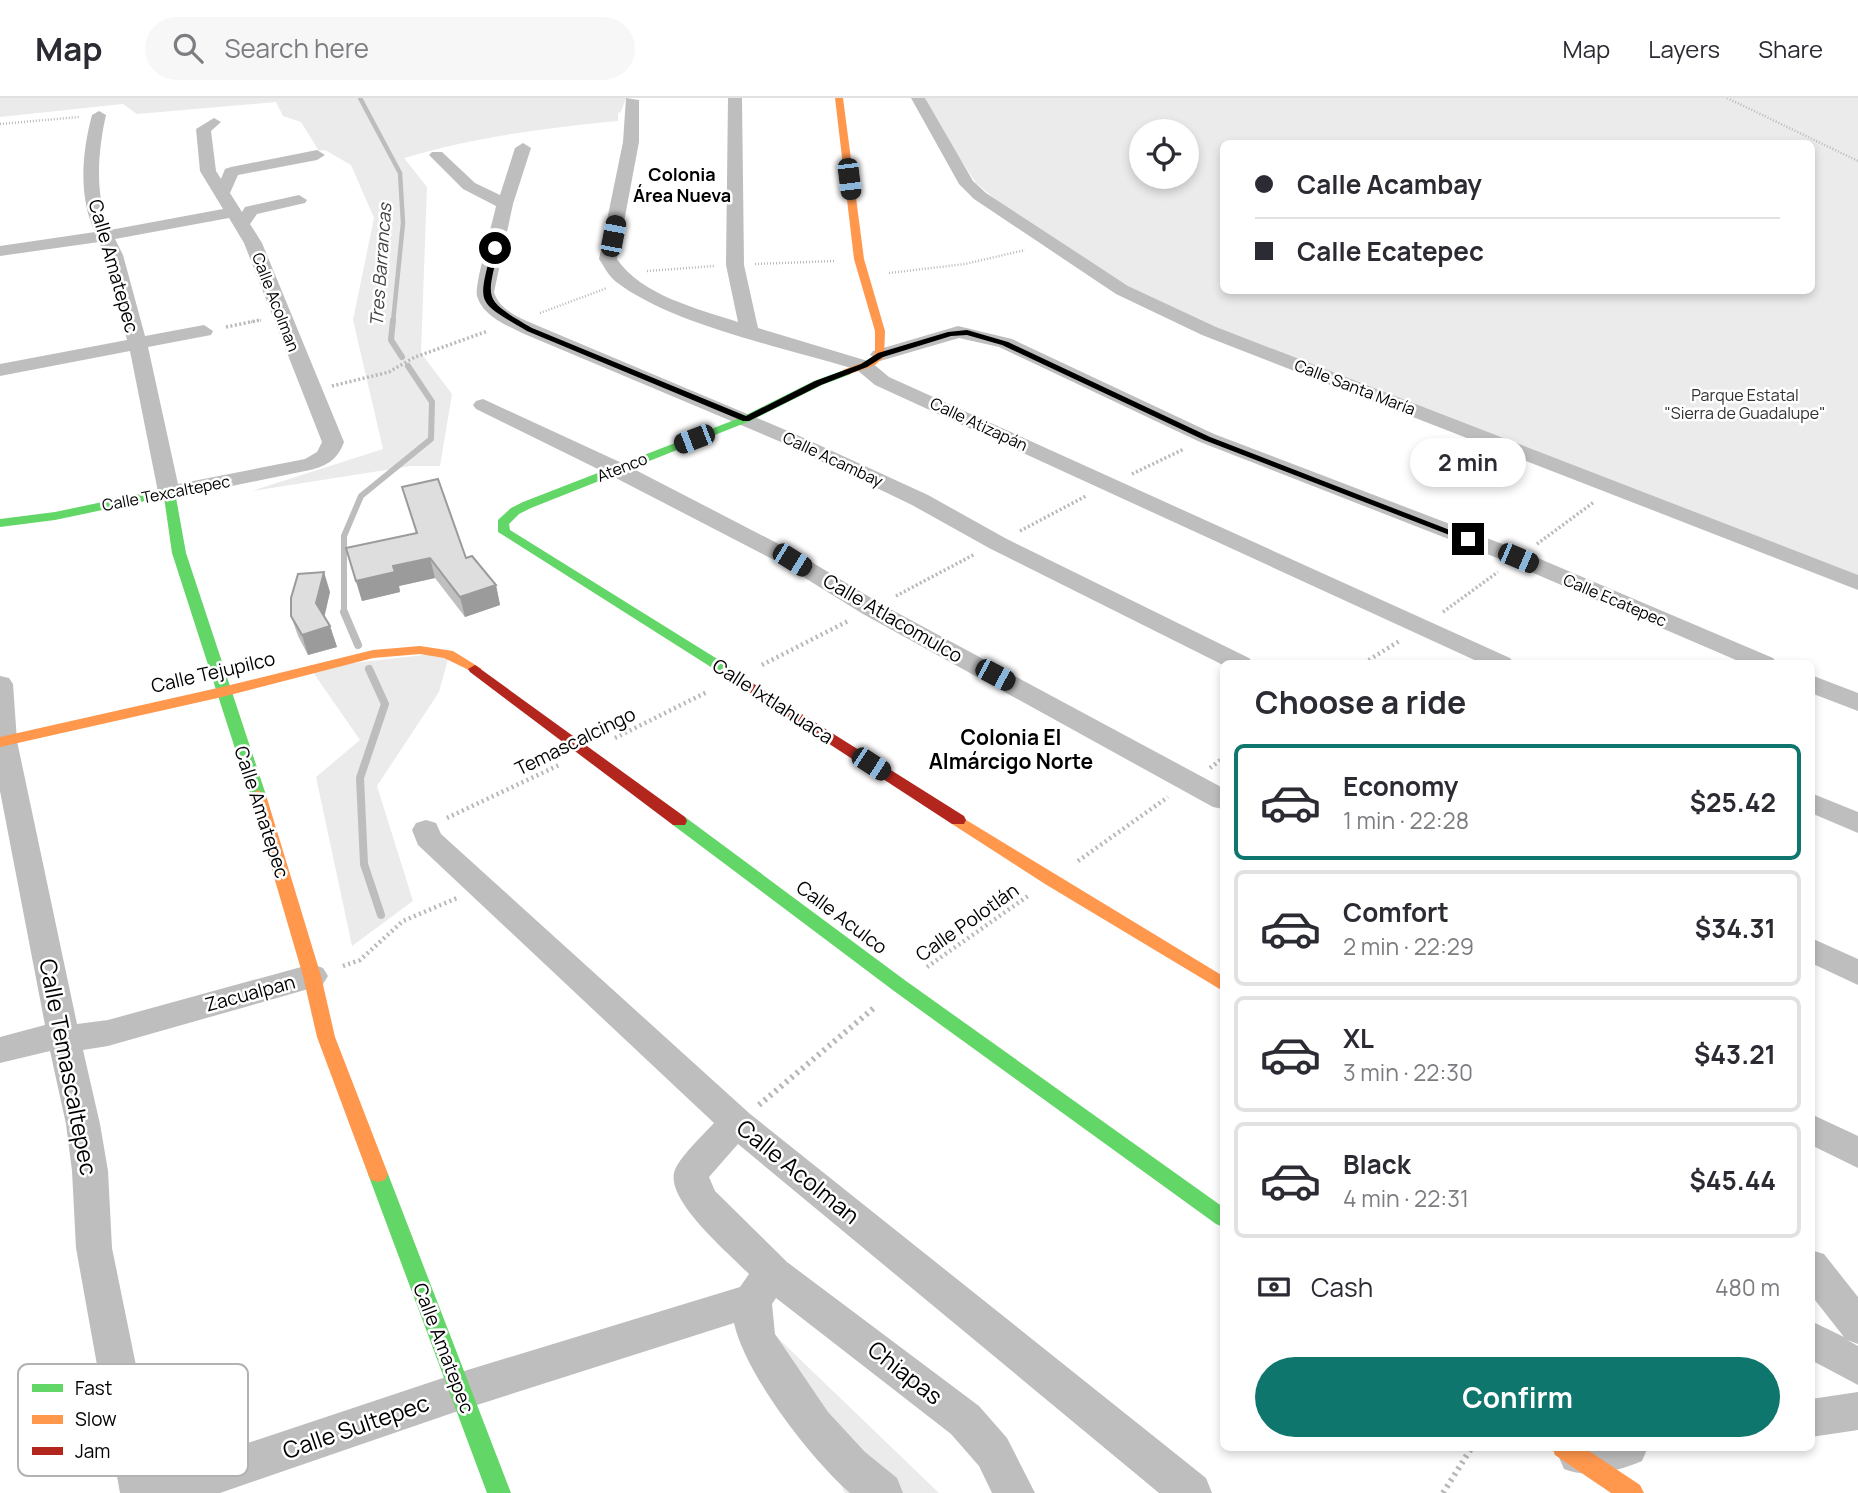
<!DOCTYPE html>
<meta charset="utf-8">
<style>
body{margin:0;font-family:Manrope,sans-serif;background:#f7f7f7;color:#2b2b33;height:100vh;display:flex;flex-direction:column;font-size:26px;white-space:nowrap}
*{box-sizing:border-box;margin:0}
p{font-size:23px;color:#7c7c81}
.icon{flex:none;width:38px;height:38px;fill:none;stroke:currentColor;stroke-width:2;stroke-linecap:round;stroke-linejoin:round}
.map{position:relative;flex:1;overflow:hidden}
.details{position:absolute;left:1220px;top:562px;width:595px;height:791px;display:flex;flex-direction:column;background:#fff;border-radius:10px;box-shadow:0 4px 10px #0003}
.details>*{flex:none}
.top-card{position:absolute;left:1220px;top:42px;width:595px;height:154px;border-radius:10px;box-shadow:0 4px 10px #0003;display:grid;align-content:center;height:154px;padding:0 35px;background:#fff}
.fabs{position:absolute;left:1129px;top:21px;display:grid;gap:14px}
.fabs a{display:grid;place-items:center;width:70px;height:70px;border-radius:50%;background:#fff;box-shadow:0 4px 10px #0003;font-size:35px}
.end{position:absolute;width:32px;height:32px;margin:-16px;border:9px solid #000;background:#fff;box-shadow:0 0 0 4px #fff}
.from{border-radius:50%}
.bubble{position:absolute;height:49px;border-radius:24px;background:#fff;box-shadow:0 4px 10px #0003;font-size:23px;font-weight:700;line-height:49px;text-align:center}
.car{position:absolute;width:21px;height:42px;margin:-21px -10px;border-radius:9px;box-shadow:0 0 5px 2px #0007;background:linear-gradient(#222 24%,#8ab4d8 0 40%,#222 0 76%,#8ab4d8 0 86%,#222 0)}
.top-card b{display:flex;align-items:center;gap:24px;height:66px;font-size:26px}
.top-card b+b{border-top:2px solid #e1e1e2}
.top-card i{width:18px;height:18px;background:#2b2b33}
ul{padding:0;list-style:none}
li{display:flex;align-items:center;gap:21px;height:116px;margin:0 14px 10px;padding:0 21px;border:4px solid #e1e1e2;border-radius:10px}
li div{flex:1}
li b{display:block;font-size:26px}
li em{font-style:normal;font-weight:700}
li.current{border-color:#0f766e}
li>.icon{width:63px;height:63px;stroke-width:1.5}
h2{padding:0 35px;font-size:32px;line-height:84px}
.pay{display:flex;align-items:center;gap:18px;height:77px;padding:0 35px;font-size:26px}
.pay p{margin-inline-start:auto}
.cta{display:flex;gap:14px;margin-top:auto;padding:14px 35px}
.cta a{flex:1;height:80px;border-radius:42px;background:#0f766e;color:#fff;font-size:28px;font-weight:700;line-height:80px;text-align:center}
header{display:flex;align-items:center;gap:42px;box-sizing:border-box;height:98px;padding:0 35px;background:#fff;border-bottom:2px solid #e1e1e2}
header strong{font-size:33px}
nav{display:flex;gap:38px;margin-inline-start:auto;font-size:24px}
.search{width:490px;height:63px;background:#f7f7f7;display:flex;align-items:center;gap:18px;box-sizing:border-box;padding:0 24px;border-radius:38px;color:#7c7c81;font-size:26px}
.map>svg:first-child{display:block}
.green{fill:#ebebeb;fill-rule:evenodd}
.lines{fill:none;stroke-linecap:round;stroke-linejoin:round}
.stream-far2{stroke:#bdbdbd;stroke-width:4.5}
.stream-far1{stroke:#bdbdbd;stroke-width:6}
.stream{stroke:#bdbdbd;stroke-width:8}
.path-far3{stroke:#b9b9b9;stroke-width:2.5;stroke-dasharray:1 2;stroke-linecap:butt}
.path-far2{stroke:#b9b9b9;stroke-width:3.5;stroke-dasharray:2 2.5;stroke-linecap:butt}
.path-far1{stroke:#b9b9b9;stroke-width:4.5;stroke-dasharray:2 3.5;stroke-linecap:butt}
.path{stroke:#b9b9b9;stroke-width:6;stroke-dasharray:2.5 4.5;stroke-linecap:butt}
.street{fill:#bebebe;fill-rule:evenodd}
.fast{fill:#63d668;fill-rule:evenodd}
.slow{fill:#ff974d;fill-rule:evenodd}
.jam{fill:#b3261e;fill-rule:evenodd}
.wall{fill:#bfbfbf}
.shaded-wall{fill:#9b9b9b}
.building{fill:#dedede;stroke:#9b9b9b;stroke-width:2}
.route{fill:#000}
.labels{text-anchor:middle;stroke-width:5;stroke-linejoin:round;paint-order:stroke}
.far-street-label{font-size:16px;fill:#000;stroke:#fff}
.far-park-label{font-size:16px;fill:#313131;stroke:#fff}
.far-neighbourhood-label{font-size:18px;font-weight:bold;fill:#000;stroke:#fff}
.far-water-label{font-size:18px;font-style:italic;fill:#424242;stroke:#fff}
.street-label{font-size:19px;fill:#000;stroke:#fff}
.neighbourhood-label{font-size:21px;font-weight:bold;fill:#000;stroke:#fff}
.near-street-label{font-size:23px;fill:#000;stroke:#fff}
.key{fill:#fff;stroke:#b2b2b2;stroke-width:2}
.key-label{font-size:19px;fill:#000}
</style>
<header>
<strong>Map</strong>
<div class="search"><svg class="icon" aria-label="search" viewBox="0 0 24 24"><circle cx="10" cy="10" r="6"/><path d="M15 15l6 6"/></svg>Search here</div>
<nav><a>Map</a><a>Layers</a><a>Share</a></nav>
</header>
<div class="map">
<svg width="1858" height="1395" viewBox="0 0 1858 1395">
<rect width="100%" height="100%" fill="#fff"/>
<path class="green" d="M0,0H626L621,14L618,15V23C543,30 477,39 404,60L427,89L421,255L452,296L440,368H411L252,393L383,351L353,222L374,120L351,67L325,52L319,53L301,24L283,18L276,4L137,16L123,6L0,19Z
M925,0H1858V481L1263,253L1130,189L1017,119L976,85L943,35ZM1141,33H1186V79H1141ZM1223,46H1811V192H1223Z
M450,554L439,594L377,688L413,803L352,848L316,679L360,642L310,570Z
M754,1217L939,1395H845Z"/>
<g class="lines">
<path class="stream-far2" d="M360,0L400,75L403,125L393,224"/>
<path class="stream-far1" d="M393,222L391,242L402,259
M344,516V438L361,398L431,341L432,304L408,268"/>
<path class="stream" d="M344,514L358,547
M369,571L385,606L360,680L364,766L381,817"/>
<path class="path-far3" d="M1727,0L1858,63
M0,26L79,19
M755,166L834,163
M647,173L715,168
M889,175L965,166L1025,152
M540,215L607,190
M251,224L262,222"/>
<path class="path-far2" d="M226,229L260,222
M332,288L389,274L415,259L488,233
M1132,376L1184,351
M1020,433L1086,398
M1537,446L1594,404
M896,498L975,456
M1443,514L1498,474"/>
<path class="path-far1" d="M1364,565L1401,542
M762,567L848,523
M615,640L707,594
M1210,670L1223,660
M447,720L559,667
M1078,763L1168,699
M343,868L360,862L403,823L457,800
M927,869L1028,798"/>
<path class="path" d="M759,1007L875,909
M1443,1395L1472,1349"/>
<path class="street" d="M626,0L639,2V44L617,161C641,197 698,211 738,224L726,167L728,0H742L744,167L758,230L871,264L889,279L1510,560L1514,565H1481L875,287L857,272C787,250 671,227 615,183C608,177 604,168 599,161L623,44Z
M911,0H925L973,83L986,95L1128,188L1216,229L1858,477V492L1202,237L1116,196L974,101L959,86Z
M99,13L106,17C98,52 94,98 110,132L223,111L200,73L196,31L214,20L221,24L211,33L216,73L221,81L225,71L231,69L317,52L325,57L317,62L238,77L230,95L242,114L245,109L299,97L307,102L305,105L257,116L250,126L262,145L344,344C338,361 327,368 310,372L169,401L161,399L158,394L130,253L0,278V266L127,242L105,157L99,144L0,158V148L95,134C78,99 82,54 92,17ZM229,120L244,145L322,344L317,354L305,361L178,386L148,249L211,237L213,233L204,227L145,238L123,157L115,141Z
M523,45L531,50L513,106L494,194C499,212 520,220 536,227L795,336L928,397L1005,440L1249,560L1253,565L1223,567L989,450L912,407L781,344L522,235C506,227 483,218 477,198C474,187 493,124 496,108L463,91L429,57L432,54H442L475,85L500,97L515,50Z
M958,228L1012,241L1214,336L1526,455L1773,560L1777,565H1743L1510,465L1200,344L999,249L959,240L880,263L870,257L873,253Z
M483,301L624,366L800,457L881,506L1223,690V711L1213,709L863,516L784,467L608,376L476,311L473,307L476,303Z
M1811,577L1858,595V613L1811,595Z
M0,578L9,580L13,586L17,643L77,926L108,922L312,866L323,870L328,878L323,886L312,890L108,948L83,952L100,1026L108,1073L112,1150L158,1375L461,1274L740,1189L749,1176C730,1156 668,1105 674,1075C677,1061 704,1036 714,1025L418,747L412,732L416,725L426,722L436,725L441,736L749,1015L1206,1380L1212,1395H1159L738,1046L709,1079L715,1093L787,1164L979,1308L1007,1340L1035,1395H992L979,1368L951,1336L776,1200L772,1206L775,1236L828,1314L865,1354L897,1380L903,1395H850C811,1361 745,1276 734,1225L461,1312L220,1395H120L76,1150L72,1073L66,1026L50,953L0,965V939L45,927L0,693Z
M1811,695L1858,714V735L1811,715Z
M1811,840L1858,861V887L1811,865Z
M1811,1016L1858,1038V1070L1811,1047Z
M1811,1152L1824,1156L1858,1199V1246L1847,1242L1858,1248V1287L1811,1262V1223L1844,1239L1811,1197Z
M1858,1294V1332L1811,1339V1301Z
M1561,1349H1648L1642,1363C1619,1373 1587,1381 1564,1371L1558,1357Z"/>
<path class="fast" d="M847,271L851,272V276L822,287L750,323L531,410L519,416L509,426L510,432L735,572L737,575L735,578H725L498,434V422L511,410L523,404L742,319L814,283Z
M169,390L175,394L186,455L266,697L264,701H252L250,697L172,455L164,399L55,422L0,429V421L55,414Z
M679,718L685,719L906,883L1223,1109V1129L1216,1126L894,893L673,727L671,723Z
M378,1068L385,1070L388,1076L511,1395H487L368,1076L371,1070Z"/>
<path class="slow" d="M835,0H843L864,161L885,233L884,259L875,267L847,277L843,276V272L867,263L875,256V233L854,161Z
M420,548L453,553L482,571L475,575L444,560L420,556L373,560L222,599L0,649V639L222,589L373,552Z
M258,692L266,697L321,878L335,939L388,1076L385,1082L378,1084L371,1082L368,1076L317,939L303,878L250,697Z
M958,717L1223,878V893L1045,786L952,726L950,722L952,718Z
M1552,1349H1583L1640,1387L1644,1395H1611L1555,1357Z"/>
<path class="jam" d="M475,567L685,719L687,723L685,727H673L470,574L468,571Z
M730,571L964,718L966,722L964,726H952L725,578L723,575L725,572Z"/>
</g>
<path class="wall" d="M402,389L466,460L496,487L500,507L465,519L435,480L399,488L400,494L362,503L346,450L416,435Z
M330,494L324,518L330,528L337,549L308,557L298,538L291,518Z"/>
<path class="shaded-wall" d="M430,460L435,480L399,488L400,494L362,503L356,483L393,468Z
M324,474L330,494L323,525L316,505Z
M496,487L500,507L465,519L460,499Z
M330,528L337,549L308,557L302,537Z"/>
<path class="building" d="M438,381L466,460L472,458L496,487L460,499L430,460L393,468L395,474L356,483L346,450L417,435L402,389Z
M324,474L316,505L330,528L302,537L291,518V500L298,476Z"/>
<path class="route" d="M495,148L499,150C486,204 483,201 532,230L746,318L815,283L861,266L878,255L948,234L967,232L1008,244L1210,339L1473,441L1465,443L1204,342L1002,247L967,237L951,238L883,259L867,269L821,287L749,323H743L527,233C475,202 478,208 492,150Z"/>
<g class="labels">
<g class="far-street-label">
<text transform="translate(276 204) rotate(69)" y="6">Calle Acolman</text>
<text transform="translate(1355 289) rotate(21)" y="6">Calle Santa María</text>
<text transform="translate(979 326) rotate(25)" y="6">Calle Atizapán</text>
<text transform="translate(833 361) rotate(25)" y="6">Calle Acambay</text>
<text transform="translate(622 369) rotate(-21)" y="6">Atenco</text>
<text transform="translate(166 395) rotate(-11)" y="6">Calle Texcaltepec</text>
<text transform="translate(1615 502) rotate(23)" y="6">Calle Ecatepec</text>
</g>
<g class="far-park-label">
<text x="1745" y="303">Parque Estatal<tspan x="1745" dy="18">"Sierra de Guadalupe"</tspan></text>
</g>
<g class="far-neighbourhood-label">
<text x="682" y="83">Colonia<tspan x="682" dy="21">Área Nueva</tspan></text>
</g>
<g class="far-water-label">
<text transform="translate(381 167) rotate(-86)" y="6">Tres Barrancas</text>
</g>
<g class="street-label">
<text transform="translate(114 168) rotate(74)" y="7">Calle Amatepec</text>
<text transform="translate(893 520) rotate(30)" y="7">Calle Atlacomulco</text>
<text transform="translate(213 574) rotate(-13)" y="7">Calle Tejupilco</text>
<text transform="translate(773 603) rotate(33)" y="7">Calle Ixtlahuaca</text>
<text transform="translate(575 643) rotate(-26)" y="7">Temascalcingo</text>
<text transform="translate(262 714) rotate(72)" y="7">Calle Amatepec</text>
<text transform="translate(842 819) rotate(37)" y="7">Calle Aculco</text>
<text transform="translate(967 824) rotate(-35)" y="7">Calle Polotlán</text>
<text transform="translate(250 895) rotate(-15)" y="7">Zacualpan</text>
<text transform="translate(444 1250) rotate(69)" y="7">Calle Amatepec</text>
</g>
<g class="neighbourhood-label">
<text x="1011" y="647">Colonia El<tspan x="1011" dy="24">Almárcigo Norte</tspan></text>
</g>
<g class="near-street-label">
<text transform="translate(68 969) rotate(79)" y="8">Calle Temascaltepec</text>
<text transform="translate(798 1074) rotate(39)" y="8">Calle Acolman</text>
<text transform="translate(905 1275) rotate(38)" y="8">Chiapas</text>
<text transform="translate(356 1329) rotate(-19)" y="8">Calle Sultepec</text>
</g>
</g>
<rect x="18" y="1266" width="230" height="112" rx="10" class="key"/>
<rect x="32" y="1286" width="31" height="8" fill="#63d668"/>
<rect x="32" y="1317" width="31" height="9" fill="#ff974d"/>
<rect x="32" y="1349" width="31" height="8" fill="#b3261e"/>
<g class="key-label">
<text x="75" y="1297">Fast</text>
<text x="75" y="1328">Slow</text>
<text x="75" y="1360">Jam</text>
</g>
</svg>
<div class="fabs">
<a><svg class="icon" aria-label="locate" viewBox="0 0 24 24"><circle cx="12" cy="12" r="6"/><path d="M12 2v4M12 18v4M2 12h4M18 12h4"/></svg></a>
</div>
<i class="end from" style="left:495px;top:150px"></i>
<i class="end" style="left:1468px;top:441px"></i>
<div class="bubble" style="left:1410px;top:340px;width:116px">2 min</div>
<i class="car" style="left:849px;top:81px;rotate:173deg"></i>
<i class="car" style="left:613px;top:138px;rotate:11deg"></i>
<i class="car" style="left:694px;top:341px;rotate:249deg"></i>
<i class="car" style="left:1518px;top:460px;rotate:113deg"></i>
<i class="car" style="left:792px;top:462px;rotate:122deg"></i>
<i class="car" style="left:995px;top:577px;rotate:118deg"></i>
<i class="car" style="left:871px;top:666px;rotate:123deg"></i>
<div class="top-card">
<b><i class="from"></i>Calle Acambay</b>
<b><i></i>Calle Ecatepec</b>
</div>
<section class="details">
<h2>Choose a ride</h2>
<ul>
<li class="current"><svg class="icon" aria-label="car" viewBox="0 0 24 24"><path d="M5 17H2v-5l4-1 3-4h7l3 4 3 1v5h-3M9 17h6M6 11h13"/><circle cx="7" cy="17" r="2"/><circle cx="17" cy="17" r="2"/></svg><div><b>Economy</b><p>1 min · 22:28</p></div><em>$25.42</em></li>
<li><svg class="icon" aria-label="car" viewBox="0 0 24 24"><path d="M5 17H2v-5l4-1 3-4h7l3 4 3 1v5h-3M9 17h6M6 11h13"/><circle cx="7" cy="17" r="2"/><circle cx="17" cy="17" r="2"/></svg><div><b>Comfort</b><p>2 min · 22:29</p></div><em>$34.31</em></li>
<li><svg class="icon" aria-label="car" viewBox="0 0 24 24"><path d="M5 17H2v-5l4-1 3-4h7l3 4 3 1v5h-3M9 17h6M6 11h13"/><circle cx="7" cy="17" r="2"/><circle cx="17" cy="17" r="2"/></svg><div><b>XL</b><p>3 min · 22:30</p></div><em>$43.21</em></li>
<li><svg class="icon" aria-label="car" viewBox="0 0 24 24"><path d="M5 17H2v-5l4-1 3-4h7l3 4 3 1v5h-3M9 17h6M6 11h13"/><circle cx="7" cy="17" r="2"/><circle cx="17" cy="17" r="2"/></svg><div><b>Black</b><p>4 min · 22:31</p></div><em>$45.44</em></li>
</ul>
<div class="pay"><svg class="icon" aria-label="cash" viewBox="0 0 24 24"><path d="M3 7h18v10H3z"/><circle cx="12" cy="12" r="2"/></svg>Cash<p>480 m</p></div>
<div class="cta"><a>Confirm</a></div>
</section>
</div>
